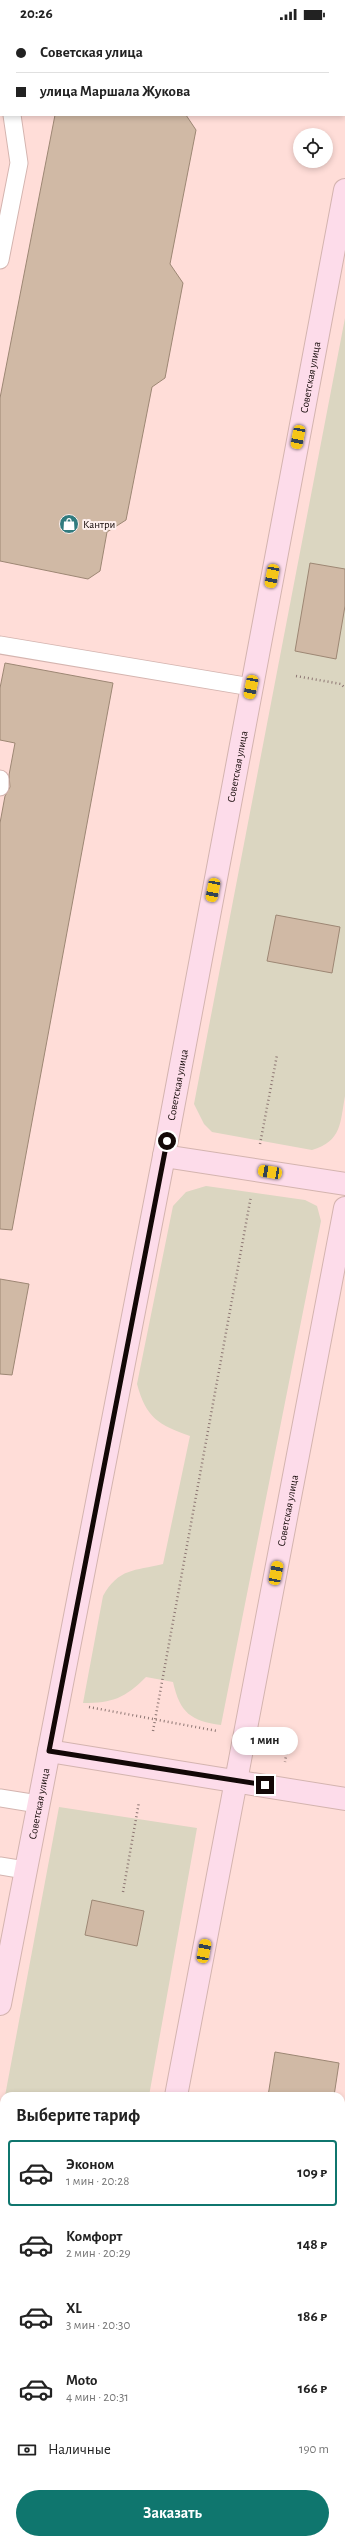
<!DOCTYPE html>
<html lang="ru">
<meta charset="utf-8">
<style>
body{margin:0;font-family:"Alegreya Sans",sans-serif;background:#f6f6f6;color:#222;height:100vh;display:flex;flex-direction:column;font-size:15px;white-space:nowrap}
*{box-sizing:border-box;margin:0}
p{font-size:13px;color:#767676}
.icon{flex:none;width:22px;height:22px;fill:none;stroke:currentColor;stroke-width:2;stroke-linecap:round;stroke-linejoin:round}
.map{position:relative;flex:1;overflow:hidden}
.details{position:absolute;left:0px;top:2064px;width:345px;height:452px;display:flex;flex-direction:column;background:#fff;border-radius:12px 12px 0 0;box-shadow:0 2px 6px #0003}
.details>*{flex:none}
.top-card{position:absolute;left:0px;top:0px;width:345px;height:88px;box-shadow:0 2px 6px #0003;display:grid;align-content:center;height:88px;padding:0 16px;background:#fff}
.buttons{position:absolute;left:293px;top:100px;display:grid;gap:8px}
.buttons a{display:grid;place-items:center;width:40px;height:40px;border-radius:50%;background:#fff;box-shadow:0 2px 6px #0003;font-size:20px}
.end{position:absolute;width:18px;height:18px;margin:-9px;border:5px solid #130807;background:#fff;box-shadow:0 0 0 2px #fff}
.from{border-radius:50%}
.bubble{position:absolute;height:28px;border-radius:14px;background:#fff;box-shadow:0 2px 6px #0003;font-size:13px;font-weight:600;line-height:28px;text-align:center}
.car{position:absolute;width:12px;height:24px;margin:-12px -6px;border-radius:5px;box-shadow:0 0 3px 1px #0007;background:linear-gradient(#f5c518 24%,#345 0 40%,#f5c518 0 76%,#345 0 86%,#f5c518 0)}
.top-card b{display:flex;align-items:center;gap:14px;height:38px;font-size:15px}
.top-card b+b{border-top:1px solid #e0e0e0}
.top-card i{width:10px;height:10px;background:#222}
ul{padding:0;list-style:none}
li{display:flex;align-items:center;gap:12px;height:66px;margin:0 8px 6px;padding:0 8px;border:2px solid transparent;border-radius:4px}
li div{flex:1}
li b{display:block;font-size:15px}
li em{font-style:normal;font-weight:600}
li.active{border-color:#0f766e}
li>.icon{width:36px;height:36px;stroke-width:1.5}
h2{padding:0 16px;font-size:18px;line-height:48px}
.pay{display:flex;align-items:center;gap:10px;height:44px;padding:0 16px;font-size:15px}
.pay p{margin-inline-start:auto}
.button{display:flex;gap:8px;margin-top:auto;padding:8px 16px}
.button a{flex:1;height:46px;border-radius:24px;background:#0f766e;color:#fff;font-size:16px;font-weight:600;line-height:46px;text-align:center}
.status{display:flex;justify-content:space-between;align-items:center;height:28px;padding:0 20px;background:#fff;direction:ltr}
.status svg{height:11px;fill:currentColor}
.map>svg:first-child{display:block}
.green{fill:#dbd6c1}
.building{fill:#d0b9a5;stroke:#9d8774}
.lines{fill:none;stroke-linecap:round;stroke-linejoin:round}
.lane-casing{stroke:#d4b4af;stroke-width:19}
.secondary-casing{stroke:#d4b4af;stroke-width:24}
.path{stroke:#8d7673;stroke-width:2.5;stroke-dasharray:1 3;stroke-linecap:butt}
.lane{stroke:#fff;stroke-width:17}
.secondary{stroke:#fddcea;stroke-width:22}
.route{stroke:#130807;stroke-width:5}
.labels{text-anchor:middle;stroke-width:4;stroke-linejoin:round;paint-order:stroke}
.street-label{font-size:11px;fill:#130807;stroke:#fef0ee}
.poi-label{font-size:11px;fill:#130807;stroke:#fef0ee;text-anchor:start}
</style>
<div class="status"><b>20:26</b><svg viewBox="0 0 49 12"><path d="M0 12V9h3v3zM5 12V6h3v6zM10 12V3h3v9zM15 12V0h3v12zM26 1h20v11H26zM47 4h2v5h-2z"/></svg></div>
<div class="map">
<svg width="345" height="2516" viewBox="0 0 345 2516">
<rect width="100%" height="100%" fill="#ffddd8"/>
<path class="green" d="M345,290V1068C340,1095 342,1113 312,1122L212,1104L204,1096L194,1076Z
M206,1158L305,1172L317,1178L321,1193L221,1697C191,1693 180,1685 173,1654L146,1649C125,1670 113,1675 83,1675L103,1568C119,1540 134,1543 163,1536L190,1408C159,1397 146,1390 137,1356L173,1178L186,1164Z
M59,1779L197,1800L149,2068H5Z
M4,2073V2512H70L69,2516H0V2094Z"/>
<path class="building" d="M55,87H186L196,102L170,236L183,255L165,350L152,359L126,492L107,504L100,543L88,551L0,533V370Z
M310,535L345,541V578L336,631L295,623Z
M5,635L113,655L12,1202L0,1201V795L5,768L10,759L9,747L15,715L0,712V660Z
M276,887L340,899L332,945L267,933Z
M0,1251L29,1256L12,1347L0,1346Z
M92,1872L144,1883L137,1918L85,1907Z
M275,2024L339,2035L334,2068H268Z"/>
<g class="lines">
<defs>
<path id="lane" d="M30,1V0
M147,1V0
M344,50H345
M0,232L19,135L12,87
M0,617L251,659
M0,751V759
M0,1770L38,1776
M0,1838L25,1842
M341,2267L345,2247
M341,2488L345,2489
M293,2516L294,2512"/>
<g id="secondary">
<path d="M164,1128L345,1156"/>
<path d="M49,1723L345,1771"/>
<path id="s1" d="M0,1976L164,1128L345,162"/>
<path id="s2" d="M176,2068L345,1180"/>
<path d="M91,2516L92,2512"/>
</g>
</defs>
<use href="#lane" class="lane-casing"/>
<use href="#secondary" class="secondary-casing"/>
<path class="path" d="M327,1V0
M344,13H345
M296,648L341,656L345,660
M260,1116L277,1027
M89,1679L217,1703
M153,1703L251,1168
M270,1713L288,1716L285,1734
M123,1864L139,1774
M341,2412L345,2410"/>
<use href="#lane" class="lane"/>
<use href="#secondary" class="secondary"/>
</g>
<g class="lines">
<path class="route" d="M167,1113L49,1723L265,1757"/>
</g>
<defs>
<symbol id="shop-disc" viewBox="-11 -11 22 22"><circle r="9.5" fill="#317b7e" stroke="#fef0ee"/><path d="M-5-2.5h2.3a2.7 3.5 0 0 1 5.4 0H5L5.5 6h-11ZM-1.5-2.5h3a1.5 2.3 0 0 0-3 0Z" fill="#fff"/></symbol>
</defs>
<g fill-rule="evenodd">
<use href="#shop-disc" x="58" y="485" width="22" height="22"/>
</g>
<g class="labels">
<g class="street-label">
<text dy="4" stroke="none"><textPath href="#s1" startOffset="1656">Советская улица</textPath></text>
<text dy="4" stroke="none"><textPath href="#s1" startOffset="1260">Советская улица</textPath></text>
<text dy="4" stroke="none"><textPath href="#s1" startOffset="936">Советская улица</textPath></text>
<text dy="4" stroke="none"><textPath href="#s2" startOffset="596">Советская улица</textPath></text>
<text dy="4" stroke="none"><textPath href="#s1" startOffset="204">Советская улица</textPath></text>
</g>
<g class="poi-label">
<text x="83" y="500">Кантри</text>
</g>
</g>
</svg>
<div class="buttons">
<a><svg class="icon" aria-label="locate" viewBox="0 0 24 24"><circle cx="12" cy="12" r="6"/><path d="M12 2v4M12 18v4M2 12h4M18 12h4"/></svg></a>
</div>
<i class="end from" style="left:167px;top:1113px"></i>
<i class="end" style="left:265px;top:1757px"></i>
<div class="bubble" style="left:232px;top:1699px;width:66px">1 мин</div>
<i class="car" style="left:298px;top:409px;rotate:191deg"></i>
<i class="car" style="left:272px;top:548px;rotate:191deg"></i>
<i class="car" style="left:251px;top:659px;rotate:191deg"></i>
<i class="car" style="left:213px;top:862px;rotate:191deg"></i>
<i class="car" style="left:270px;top:1144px;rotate:279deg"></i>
<i class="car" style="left:276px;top:1545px;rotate:11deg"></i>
<i class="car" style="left:204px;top:1923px;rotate:11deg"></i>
<div class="top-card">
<b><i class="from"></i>Советская улица</b>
<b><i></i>улица Маршала Жукова</b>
</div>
<section class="details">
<h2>Выберите тариф</h2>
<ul>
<li class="active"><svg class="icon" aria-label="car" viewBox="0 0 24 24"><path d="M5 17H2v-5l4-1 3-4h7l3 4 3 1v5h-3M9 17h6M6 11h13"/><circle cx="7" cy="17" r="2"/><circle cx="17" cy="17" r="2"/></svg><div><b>Эконом</b><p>1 мин · 20:28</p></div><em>109 ₽</em></li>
<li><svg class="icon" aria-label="car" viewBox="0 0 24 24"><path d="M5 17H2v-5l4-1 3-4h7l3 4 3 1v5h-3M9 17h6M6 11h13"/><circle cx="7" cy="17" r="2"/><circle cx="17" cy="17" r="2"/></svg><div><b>Комфорт</b><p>2 мин · 20:29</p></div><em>148 ₽</em></li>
<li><svg class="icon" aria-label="car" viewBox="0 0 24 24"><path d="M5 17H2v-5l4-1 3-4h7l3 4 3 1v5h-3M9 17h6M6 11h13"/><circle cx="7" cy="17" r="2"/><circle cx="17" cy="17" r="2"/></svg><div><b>XL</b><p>3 мин · 20:30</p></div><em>186 ₽</em></li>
<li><svg class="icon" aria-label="car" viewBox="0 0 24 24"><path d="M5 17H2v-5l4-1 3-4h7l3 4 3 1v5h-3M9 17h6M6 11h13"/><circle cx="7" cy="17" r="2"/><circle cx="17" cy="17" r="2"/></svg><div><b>Moto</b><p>4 мин · 20:31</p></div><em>166 ₽</em></li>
</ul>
<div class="pay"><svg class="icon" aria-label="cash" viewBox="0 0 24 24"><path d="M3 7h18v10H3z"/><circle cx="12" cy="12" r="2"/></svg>Наличные<p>190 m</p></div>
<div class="button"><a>Заказать</a></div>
</section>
</div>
